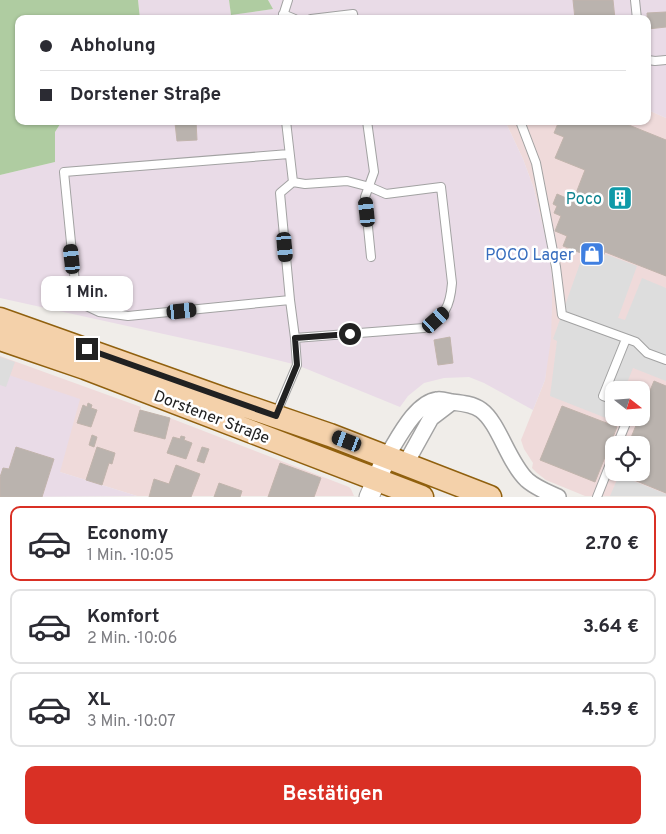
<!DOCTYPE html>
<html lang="de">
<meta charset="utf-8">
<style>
body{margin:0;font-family:Overpass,sans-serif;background:#f7f7f7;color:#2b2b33;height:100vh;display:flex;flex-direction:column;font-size:19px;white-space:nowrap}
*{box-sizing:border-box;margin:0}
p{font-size:16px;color:#7c7c81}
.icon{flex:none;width:28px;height:28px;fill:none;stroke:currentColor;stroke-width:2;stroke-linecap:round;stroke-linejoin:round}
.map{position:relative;height:497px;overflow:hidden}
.side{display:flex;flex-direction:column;background:#fff;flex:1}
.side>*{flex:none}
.banner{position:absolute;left:15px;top:15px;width:636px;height:110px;border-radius:10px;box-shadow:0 1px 4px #0004;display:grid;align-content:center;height:110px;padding:0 25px;background:#fff}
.needle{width:32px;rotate:107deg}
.tools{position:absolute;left:605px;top:381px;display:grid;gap:10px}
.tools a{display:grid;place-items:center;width:45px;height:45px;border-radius:10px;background:#fff;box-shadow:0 1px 4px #0004;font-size:25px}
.end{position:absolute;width:22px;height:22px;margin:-11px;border:6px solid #212121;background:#fff;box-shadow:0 0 0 2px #fff}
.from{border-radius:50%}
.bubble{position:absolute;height:35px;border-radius:10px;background:#fff;box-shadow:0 1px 4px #0004;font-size:16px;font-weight:700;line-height:35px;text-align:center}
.car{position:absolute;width:15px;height:30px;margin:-15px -8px;border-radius:6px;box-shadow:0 0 4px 1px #0007;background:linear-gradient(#222 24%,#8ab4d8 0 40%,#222 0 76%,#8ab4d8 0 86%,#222 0)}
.banner b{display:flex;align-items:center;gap:18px;height:48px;font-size:19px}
.banner b+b{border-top:1px solid #e1e1e2}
.banner i{width:12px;height:12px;background:#2b2b33}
ul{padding:9px 0 0;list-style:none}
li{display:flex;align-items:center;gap:15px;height:75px;margin:0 10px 8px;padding:0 15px;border:2px solid #e1e1e2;border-radius:10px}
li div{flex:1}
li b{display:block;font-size:19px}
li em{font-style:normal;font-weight:700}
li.selected{border-color:#d93025}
li>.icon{width:45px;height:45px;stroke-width:1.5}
.cta{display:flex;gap:10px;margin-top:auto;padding:10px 25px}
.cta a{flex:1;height:58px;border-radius:10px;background:#d93025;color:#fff;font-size:20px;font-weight:700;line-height:58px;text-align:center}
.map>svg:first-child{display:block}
.commercial{fill:#efdada;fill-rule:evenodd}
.industrial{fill:#e9dbe7}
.forest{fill:#afcca1}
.parking{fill:#ddd}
.building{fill:#bab3ae;stroke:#c1b4ac}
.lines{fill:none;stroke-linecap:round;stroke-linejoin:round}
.service-casing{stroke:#a2a2a2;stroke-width:10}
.minor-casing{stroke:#a2a2a2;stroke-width:18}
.tertiary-casing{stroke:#a2a2a2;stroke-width:21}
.primary-casing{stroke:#90600e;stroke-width:25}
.service{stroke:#fff;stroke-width:8}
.minor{stroke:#fff;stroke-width:15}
.tertiary{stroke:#fff;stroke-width:19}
.primary{stroke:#f4d1aa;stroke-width:22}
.route{stroke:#212121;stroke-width:6}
.labels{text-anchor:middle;stroke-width:5;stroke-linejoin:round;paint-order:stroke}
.culture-label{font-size:16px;fill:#0d838f;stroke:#fff;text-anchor:end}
.shop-label{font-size:16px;fill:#366cbe;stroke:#fff;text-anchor:end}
.street-label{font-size:16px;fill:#212121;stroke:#fff}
</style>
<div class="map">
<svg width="666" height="497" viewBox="0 0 666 497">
<rect width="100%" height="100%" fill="#f0ede9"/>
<path class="commercial" d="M648,110L666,118V496H585L546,480L537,473L532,468L533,463L524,449L521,440L545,380L552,306V276L547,244L534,189L523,159L505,121H648ZM614,390H641V418H614ZM614,445H641V472H614Z
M0,356L141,407L140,410L170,418L349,487L351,489L354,496H137L60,472L0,372Z"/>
<path class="industrial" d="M138,0H229L231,15L272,9L268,0H666V118L648,110V19H140Z
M62,121H505L523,159L534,189L547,244L552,276V306L551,339L545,380L533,410L484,383L469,377L444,378L424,383L408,396L400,407L297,365L241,351L0,298V175L55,162V132Z
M0,372L80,399L60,472L137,496L0,497Z"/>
<path class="forest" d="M0,0H138L140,19H19V121H62L55,132V162L0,175Z
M229,0H268L273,9L231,15Z"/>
<path class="parking" d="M605,254L637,266L618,318L625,320L642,278L666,288V381L633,368L624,390H614V407L606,418L550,396L557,341L553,339L583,255L601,262Z
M0,357L15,362L6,387L0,385Z
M619,475L666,494V496H610Z"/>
<path class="building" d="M573,0H613L615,19H575Z
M666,12V27L648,29L647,13Z
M196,121L197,140L177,141L175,123Z
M559,121H619L666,140V276L605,252L601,261L563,246L567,236L555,231L561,216L554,213L557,206L553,204L557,194L573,201L585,170L555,158L564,137L554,133Z
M450,337L453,363L438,365L434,340Z
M654,381L666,386V493L617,473L641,472V445H628L639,418H641V412Z
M88,403L92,405L91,408L97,410L91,427L77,423L83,405L87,407Z
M562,406L617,427L595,482L540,460Z
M140,410L170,418L165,439L134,431Z
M92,435L97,437L94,447L89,445Z
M181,436L185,437L184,440L192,443L186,459L167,453L173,437L180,439Z
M16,447L54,459L42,497H0V477L3,468L9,469Z
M97,447L115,453L112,464L109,463L102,485L86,480Z
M202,447L209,449L204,463L197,461Z
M280,463L321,478L314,497H268Z
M176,465L200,474L191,497H149L154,479L169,484Z
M219,483L242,491L240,497H214Z"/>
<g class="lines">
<defs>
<path id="service" d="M635,0L637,19
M283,14L295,19
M282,19L288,0
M311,19L353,14L354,19
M648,60L655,61L666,60
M367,121L374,172L365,197L371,257
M520,121L536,163L556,267L562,315L636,342L647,353L666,360
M289,154L64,172L76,293L84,305L99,312L128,316L290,300L295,338
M290,300L280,193L293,182
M614,400L603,396L626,339
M276,414L297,365L295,338L424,328C445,315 450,308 452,283L441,187L386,194L370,187L347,181L305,184L293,182L286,121
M617,445L628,418
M597,497L614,454"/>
<path id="minor" d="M387,456C398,439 415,403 437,400C441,399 447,401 452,402C461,403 473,404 481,410C499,423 508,462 527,480C536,488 547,492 558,497
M406,463L431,418L452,402"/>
<path id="tertiary" d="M369,497L387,456"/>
<path id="primary" d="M0,319L222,398L330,435L490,497
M0,339L85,368L422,497"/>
</defs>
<use href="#service" class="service-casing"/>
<use href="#minor" class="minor-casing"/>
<use href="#tertiary" class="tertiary-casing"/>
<use href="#primary" class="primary-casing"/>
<use href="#service" class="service"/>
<use href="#minor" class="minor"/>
<use href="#tertiary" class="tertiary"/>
<use href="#primary" class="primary"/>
</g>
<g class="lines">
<path class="route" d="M87,349L276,416L297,365L295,338L350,334"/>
</g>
<defs>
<symbol id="building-square" viewBox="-11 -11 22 22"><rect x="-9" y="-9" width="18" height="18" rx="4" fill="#0f9aa8" stroke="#fff"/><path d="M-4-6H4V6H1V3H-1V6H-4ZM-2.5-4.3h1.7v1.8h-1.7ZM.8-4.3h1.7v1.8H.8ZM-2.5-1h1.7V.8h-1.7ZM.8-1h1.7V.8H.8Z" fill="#fff"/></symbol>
<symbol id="shop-square" viewBox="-11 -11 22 22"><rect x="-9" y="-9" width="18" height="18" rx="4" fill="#3f7fe0" stroke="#fff"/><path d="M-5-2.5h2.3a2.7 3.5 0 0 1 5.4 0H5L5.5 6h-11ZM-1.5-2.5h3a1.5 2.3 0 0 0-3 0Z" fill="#fff"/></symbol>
</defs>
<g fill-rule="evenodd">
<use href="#building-square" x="606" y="184" width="28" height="28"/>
<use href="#shop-square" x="578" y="240" width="28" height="28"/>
</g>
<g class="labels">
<g class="culture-label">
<text x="602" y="204">Poco</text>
</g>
<g class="shop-label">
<text x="574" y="260">POCO Lager</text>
</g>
<g class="street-label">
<text transform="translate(212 416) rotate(21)" y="6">Dorstener Straße</text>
</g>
</g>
</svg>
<div class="tools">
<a><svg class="needle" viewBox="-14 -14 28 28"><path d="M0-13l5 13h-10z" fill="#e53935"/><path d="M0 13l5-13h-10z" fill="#7c7c81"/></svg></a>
<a><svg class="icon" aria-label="locate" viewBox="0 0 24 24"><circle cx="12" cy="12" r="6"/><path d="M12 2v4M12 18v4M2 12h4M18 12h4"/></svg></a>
</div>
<i class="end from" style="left:350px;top:334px"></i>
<i class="end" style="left:87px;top:349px"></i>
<div class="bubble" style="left:41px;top:276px;width:92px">1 Min.</div>
<i class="car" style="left:367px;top:212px;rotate:354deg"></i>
<i class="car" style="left:285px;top:247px;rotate:175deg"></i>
<i class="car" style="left:72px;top:259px;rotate:354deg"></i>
<i class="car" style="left:182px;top:311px;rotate:84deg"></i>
<i class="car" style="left:436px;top:320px;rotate:48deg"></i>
<i class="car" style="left:347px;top:441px;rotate:291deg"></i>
<div class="banner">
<b><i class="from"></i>Abholung</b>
<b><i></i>Dorstener Straße</b>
</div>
</div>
<section class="side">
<ul>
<li class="selected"><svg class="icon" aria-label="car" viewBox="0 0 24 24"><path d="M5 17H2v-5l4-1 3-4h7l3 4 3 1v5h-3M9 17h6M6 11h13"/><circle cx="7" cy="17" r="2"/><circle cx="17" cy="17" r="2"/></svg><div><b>Economy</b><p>1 Min. · 10:05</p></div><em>2.70 €</em></li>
<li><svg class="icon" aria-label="car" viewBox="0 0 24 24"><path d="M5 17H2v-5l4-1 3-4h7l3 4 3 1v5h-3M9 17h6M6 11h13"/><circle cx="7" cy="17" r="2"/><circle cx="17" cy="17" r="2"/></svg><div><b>Komfort</b><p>2 Min. · 10:06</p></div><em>3.64 €</em></li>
<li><svg class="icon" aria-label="car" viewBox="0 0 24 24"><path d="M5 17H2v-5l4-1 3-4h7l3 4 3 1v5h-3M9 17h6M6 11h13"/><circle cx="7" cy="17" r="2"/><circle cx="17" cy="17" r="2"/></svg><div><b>XL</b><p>3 Min. · 10:07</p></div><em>4.59 €</em></li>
</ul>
<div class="cta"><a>Bestätigen</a></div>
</section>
